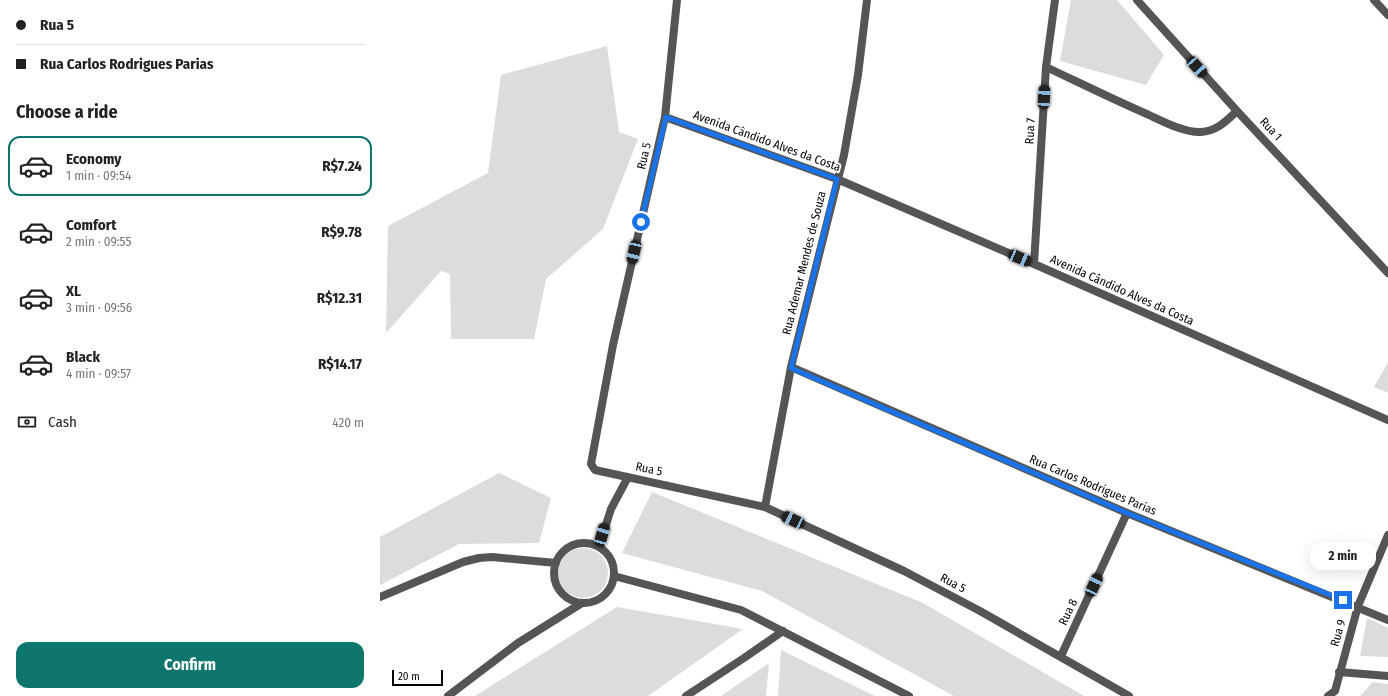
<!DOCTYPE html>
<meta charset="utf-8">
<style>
body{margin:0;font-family:"Fira Sans Condensed",sans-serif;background:#f6f6f6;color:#222;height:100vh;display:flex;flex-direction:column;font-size:15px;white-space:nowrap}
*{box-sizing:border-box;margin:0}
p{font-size:13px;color:#767676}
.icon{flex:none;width:22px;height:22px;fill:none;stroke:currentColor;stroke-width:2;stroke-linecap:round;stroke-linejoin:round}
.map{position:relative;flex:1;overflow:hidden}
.details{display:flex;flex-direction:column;background:#fff;width:380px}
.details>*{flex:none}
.banner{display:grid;align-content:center;height:88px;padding:0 16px;background:#fff}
.scale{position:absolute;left:12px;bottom:10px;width:51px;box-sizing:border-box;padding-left:4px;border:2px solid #000;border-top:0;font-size:11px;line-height:14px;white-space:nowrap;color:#000;-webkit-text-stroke:3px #fff;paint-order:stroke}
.end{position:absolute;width:18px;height:18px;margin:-9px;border:5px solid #1a73e8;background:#fff;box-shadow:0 0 0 2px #fff}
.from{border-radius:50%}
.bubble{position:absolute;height:28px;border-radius:12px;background:#fff;box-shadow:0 4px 16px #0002;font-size:13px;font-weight:700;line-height:28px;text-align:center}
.car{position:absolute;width:12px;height:24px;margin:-12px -6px;border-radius:5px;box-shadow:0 0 3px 1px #0007;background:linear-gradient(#222 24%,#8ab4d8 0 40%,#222 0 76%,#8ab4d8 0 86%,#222 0)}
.banner b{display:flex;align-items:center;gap:14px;height:38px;font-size:15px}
.banner b+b{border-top:1px solid #e0e0e0}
.banner i{width:10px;height:10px;background:#222}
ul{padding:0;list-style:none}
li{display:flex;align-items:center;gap:12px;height:60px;margin:0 8px 6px;padding:0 8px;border:2px solid transparent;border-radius:12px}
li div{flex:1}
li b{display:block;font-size:15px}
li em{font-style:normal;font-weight:700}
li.on{border-color:#0f766e}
li>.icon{width:36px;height:36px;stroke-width:1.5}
h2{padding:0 16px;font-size:18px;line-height:48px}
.pay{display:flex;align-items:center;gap:10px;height:44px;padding:0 16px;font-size:15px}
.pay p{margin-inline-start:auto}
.action{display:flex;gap:8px;margin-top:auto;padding:8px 16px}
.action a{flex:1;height:46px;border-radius:12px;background:#0f766e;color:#fff;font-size:16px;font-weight:700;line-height:46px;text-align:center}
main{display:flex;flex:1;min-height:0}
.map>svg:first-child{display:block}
.green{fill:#dcdcdc}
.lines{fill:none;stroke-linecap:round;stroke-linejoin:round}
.minor{stroke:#555;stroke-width:8}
.tertiary{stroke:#555;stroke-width:8}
.route{stroke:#1a73e8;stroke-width:5}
.labels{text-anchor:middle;stroke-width:3.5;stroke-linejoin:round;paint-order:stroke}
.street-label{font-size:12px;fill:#000;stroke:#fff}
</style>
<main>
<section class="details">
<div class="banner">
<b><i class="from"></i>Rua 5</b>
<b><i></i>Rua Carlos Rodrigues Parias</b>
</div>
<h2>Choose a ride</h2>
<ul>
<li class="on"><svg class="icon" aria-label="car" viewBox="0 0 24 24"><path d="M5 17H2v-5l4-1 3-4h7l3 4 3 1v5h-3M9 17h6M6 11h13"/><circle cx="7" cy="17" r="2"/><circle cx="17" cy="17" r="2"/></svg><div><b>Economy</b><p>1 min · 09:54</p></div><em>R$7.24</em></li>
<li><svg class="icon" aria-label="car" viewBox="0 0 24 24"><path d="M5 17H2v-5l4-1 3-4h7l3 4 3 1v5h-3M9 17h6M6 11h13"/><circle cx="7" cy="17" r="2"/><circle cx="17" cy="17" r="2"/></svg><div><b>Comfort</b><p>2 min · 09:55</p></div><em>R$9.78</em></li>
<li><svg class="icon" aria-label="car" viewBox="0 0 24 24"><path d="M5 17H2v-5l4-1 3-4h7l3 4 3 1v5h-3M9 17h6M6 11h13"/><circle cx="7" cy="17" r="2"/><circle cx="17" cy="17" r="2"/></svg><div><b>XL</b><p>3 min · 09:56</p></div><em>R$12.31</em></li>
<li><svg class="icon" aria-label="car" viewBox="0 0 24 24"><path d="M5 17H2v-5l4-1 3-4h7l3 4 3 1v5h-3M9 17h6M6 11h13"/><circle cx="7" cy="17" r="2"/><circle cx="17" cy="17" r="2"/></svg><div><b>Black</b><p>4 min · 09:57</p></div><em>R$14.17</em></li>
</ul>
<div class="pay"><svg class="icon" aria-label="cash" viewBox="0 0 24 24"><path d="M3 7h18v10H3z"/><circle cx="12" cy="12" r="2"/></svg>Cash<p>420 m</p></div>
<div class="action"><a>Confirm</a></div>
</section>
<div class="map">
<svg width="1008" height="696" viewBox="0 0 1008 696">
<rect width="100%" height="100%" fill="#fff"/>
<path class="green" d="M691,0H737L784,55L766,85L680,61Z
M227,46L239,132L258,139L223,229L166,279L154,339H71L70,274L61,271L6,333L8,226L108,173L121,75Z
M1008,362V393L994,387Z
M119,473L171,498L159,543L79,544L0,585V537Z
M272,492L543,603L704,696H574L382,591L242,553Z
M178 573a25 25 0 1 1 50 0a25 25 0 1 1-50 0Z
M237,607L363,629L268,696H95Z
M987,618L1008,628V657L980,656Z
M401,650L495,696H398Z
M389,663L386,696H341Z
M993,682L1008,684V696H980Z"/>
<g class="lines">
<path class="minor" d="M297,0L285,117L233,345L211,464L215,470L385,507L524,571L600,611L749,696
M757,0L857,111L1008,273
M994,0L1008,15
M666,67C700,83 734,100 769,115C784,122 805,133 821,132C837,131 846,121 857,111
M285,117L457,179L654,264
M411,367L747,513L1008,620
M385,507L411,367L464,155L478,75L487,0
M174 573a30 30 0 1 1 60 0a30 30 0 1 1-60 0Z
M219,547L231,509L248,477
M234,576L361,610L529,696
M0,597L83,562L99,558L112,557L176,563
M681,656L747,513
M959,672L1008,676
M68,696L138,643L202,603
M306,696L364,658L403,631
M948,696L955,691L978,606L1008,535"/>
<path class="tertiary" d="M675,0L666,67L654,264L1008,420"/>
</g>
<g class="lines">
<path class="route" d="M261,222L286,117L457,179L411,368L747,513L963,600"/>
</g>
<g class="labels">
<g class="street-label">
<text transform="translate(891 129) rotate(47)" y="4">Rua 1</text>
<text transform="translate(650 131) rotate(-87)" y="4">Rua 7</text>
<text transform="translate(387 141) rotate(20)" y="4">Avenida Cândido Alves da Costa</text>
<text transform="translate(264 156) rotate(-77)" y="4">Rua 5</text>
<text transform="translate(424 263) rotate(-76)" y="4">Rua Ademar Mendes de Souza</text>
<text transform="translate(742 290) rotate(24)" y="4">Avenida Cândido Alves da Costa</text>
<text transform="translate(269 469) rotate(12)" y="4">Rua 5</text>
<text transform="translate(713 485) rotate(23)" y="4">Rua Carlos Rodrigues Parias</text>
<text transform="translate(573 583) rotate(28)" y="4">Rua 5</text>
<text transform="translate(688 612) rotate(-65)" y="4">Rua 8</text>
<text transform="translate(958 633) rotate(-74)" y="4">Rua 9</text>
</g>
</g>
</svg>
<div class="scale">20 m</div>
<i class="end from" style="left:261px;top:222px"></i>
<i class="end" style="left:963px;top:600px"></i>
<div class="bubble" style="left:930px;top:542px;width:66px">2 min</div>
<i class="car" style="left:817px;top:67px;rotate:138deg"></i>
<i class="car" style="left:664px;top:97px;rotate:3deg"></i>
<i class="car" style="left:254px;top:252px;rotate:193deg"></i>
<i class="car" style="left:640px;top:258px;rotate:113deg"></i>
<i class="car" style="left:413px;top:520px;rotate:295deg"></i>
<i class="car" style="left:222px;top:535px;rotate:16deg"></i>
<i class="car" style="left:714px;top:585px;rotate:25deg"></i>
</div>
</main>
